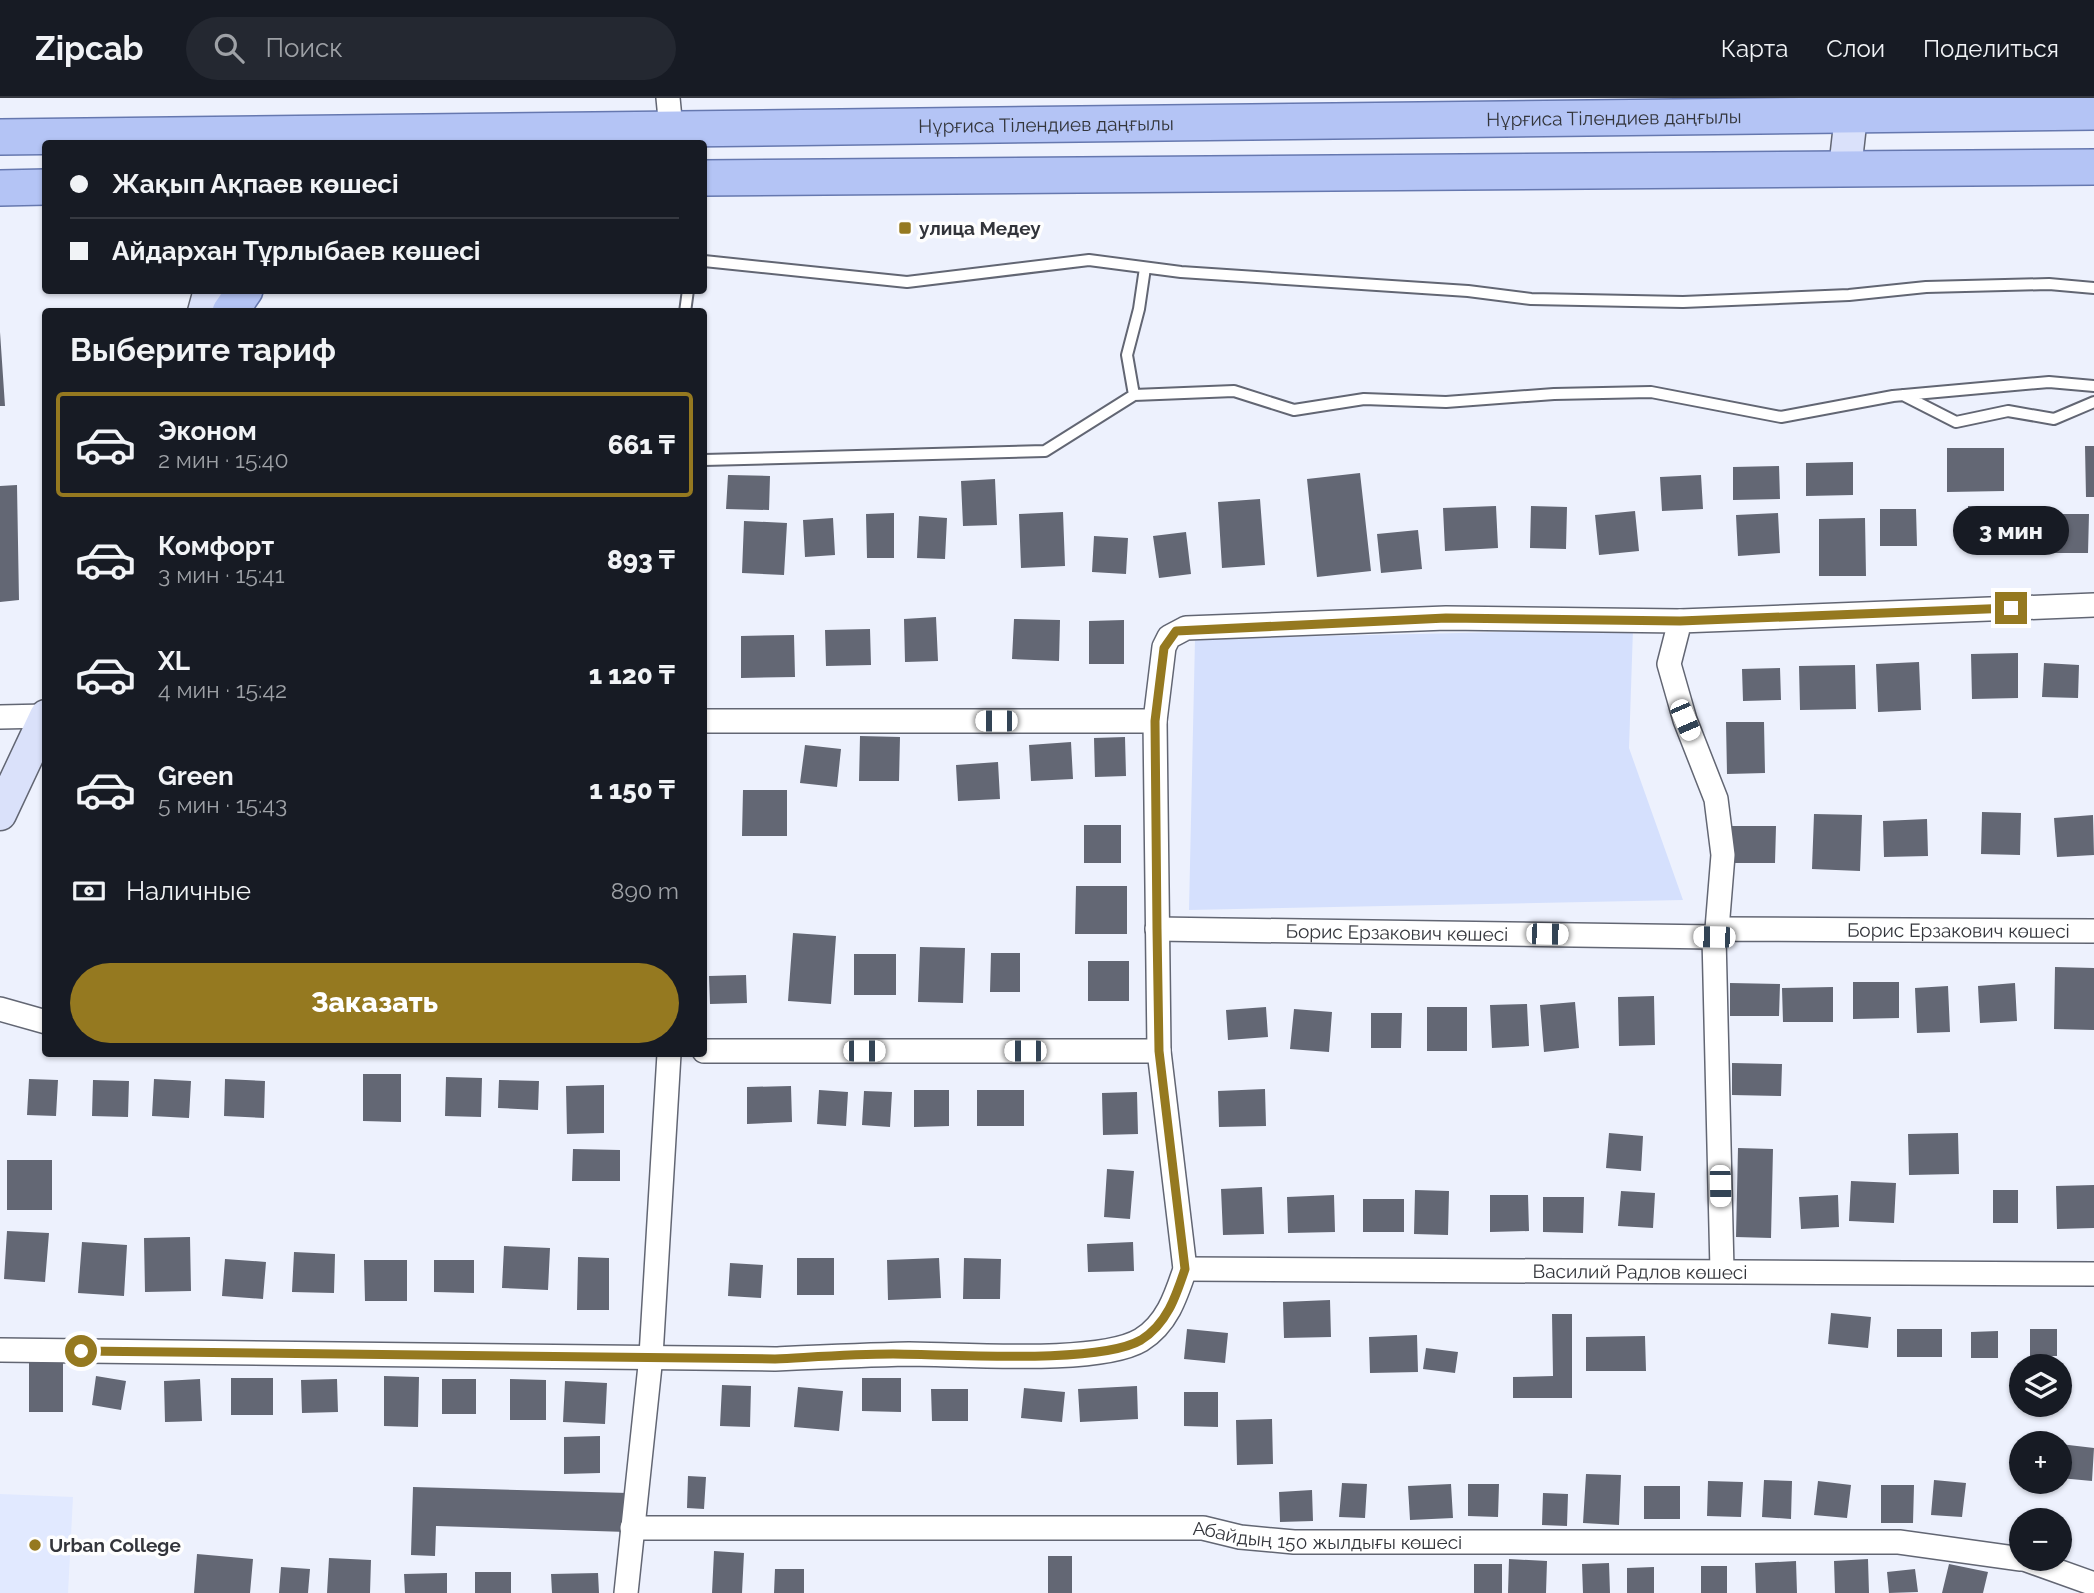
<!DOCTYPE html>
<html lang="ru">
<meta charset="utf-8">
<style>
body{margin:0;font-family:Raleway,sans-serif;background:#242831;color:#f1f3f6;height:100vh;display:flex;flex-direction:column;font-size:26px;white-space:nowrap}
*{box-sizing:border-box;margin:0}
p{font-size:23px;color:#9ea1a6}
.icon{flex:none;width:38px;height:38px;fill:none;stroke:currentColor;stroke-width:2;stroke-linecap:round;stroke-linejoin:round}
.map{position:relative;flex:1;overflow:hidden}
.sheet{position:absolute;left:42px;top:210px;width:665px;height:749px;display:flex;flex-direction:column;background:#171b24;border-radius:7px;box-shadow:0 2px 5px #0004}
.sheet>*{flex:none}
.top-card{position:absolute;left:42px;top:42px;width:665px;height:154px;border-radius:7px;box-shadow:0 2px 5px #0004;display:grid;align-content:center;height:154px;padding:0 28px;background:#171b24}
.fabs{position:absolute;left:2009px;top:1256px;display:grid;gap:14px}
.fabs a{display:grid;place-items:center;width:63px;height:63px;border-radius:50%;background:#171b24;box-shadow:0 2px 5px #0004;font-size:35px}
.end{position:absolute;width:32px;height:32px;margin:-16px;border:9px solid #957920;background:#fff;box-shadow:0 0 0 4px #fff}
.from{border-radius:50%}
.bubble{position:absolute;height:49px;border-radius:24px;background:#171b24;box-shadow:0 2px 5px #0004;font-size:23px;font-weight:800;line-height:49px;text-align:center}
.car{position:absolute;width:21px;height:42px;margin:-21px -10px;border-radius:9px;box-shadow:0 0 5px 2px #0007;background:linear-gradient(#fff 24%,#345 0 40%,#fff 0 76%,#345 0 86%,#fff 0)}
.top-card b{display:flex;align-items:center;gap:24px;height:66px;font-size:26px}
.top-card b+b{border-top:2px solid #363941}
.top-card i{width:18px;height:18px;background:#f1f3f6}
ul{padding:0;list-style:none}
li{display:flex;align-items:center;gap:21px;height:105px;margin:0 14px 10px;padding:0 14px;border:4px solid transparent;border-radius:7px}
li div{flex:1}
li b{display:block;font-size:26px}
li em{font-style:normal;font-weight:800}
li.on{border-color:#957920}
li>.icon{width:63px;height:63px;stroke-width:1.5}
h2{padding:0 28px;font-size:32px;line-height:84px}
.pay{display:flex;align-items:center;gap:18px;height:77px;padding:0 28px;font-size:26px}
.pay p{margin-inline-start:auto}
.button{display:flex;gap:14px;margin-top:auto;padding:14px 28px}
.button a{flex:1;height:80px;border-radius:42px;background:#957920;color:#fff;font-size:28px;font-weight:800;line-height:80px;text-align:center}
header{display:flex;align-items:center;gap:42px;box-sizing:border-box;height:98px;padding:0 35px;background:#171b24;border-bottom:2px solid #363941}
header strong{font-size:33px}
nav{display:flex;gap:38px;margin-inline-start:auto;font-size:24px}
.search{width:490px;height:63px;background:#242831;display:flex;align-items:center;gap:18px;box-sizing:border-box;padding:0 24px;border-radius:38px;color:#9ea1a6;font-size:26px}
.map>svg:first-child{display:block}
.built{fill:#e1e9ff}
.green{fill:#d5e0fd}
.building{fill:#636774}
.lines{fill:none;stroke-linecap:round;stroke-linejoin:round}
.lane-casing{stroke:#626673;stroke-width:14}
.street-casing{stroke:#626673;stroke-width:26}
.secondary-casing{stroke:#626673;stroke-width:35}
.primary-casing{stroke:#6678af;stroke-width:38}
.lane{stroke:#fff;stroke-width:10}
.street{stroke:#fff;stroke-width:23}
.secondary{stroke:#dae1fa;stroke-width:32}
.primary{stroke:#b4c4f5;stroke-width:35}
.route{stroke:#957920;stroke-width:9}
.poi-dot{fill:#957920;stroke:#fefefe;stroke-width:2.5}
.labels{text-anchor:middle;stroke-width:7;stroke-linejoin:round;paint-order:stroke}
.street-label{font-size:19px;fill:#33353b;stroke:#fefefe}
.poi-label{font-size:19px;font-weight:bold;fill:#33353b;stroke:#fefefe;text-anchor:start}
</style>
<header>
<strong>Zipcab</strong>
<div class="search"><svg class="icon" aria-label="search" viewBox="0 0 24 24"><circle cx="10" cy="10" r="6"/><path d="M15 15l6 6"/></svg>Поиск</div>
<nav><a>Карта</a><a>Слои</a><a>Поделиться</a></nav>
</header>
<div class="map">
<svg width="2094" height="1495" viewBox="0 0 2094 1495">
<rect width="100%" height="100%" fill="#edf1fd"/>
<path class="built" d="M0,1396L73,1399L68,1495H0Z"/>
<path class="green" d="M1633,531L1629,650L1683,802L1189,812L1195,541Z"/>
<path class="building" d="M0,234L5,308H0Z
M2085,348H2094V399H2086Z
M1947,350H2004V393L1947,394Z
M1853,364V397L1806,398V365Z
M1779,368L1780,401L1733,402V369Z
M1360,375L1371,473L1317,479L1307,381Z
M728,377L770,378L769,412L726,411Z
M1701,377L1703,411L1662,413L1660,379Z
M995,381L997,427L963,428L961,383Z
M17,387L19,502L0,504V388Z
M1260,401L1265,467L1222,470L1218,404Z
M1496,408L1498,450L1445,453L1443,410Z
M1531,408L1567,409L1566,451L1530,450Z
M1968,408H2004L2005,450H1968Z
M1880,411H1916L1917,448H1880Z
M1635,413L1639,453L1599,457L1595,417Z
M1063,414L1065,468L1021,470L1019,416Z
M894,415V460H867L866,416Z
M1778,415L1780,455L1738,458L1736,417Z
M2034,416H2089L2088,455H2033Z
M919,418L947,420L945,461L917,460Z
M833,420L835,457L805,459L803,422Z
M1865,420L1866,478H1819V421Z
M744,423L787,425L784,477L742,475Z
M1418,432L1422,471L1381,475L1377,436Z
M1186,434L1191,476L1159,480L1153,438Z
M1094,438L1128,440L1126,476L1092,474Z
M936,519L938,563L905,564L904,521Z
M1014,521L1060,522L1059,563L1012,561Z
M1124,522V566H1089V523Z
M870,531L871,567L826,568L825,532Z
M794,537L795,579L741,580V538Z
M2018,555V600L1972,601L1971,556Z
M1919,564L1921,612L1878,614L1876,566Z
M2044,565L2079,567L2078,600L2042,599Z
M1855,567L1856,611L1800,612L1799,568Z
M1780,570L1781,602L1743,603L1742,571Z
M1726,624H1764L1765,675L1727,676Z
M860,638L900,639L899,683H859Z
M1125,639L1126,678L1095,679L1094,640Z
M1071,644L1073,681L1031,683L1029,647Z
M805,647L841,651L837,689L800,685Z
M998,664L1000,701L958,703L956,667Z
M743,692H787V738H742Z
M1982,714L2021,715L2020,757L1981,756Z
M1814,716L1862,717L1860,773L1812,771Z
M2093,717L2094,757L2057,759L2054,720Z
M1927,721L1928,758L1884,759L1883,723Z
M1084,727H1121V765H1084Z
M1731,728H1776L1775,765H1731Z
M1076,788H1127V836H1075Z
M793,835L836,838L831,906L788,903Z
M920,849L965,850L963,905L918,904Z
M991,855H1020V894H990Z
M854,856H896V897H854Z
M1088,863H1129V903H1088Z
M2055,869L2094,870V932L2054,931Z
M746,877L747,905L710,906L709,878Z
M1853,884H1899V920L1853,921Z
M1730,885L1780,886L1779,918H1730Z
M2015,885L2017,923L1980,925L1978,888Z
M1948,888L1950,934L1917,935L1915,890Z
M1833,889V924H1783L1782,890Z
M1654,898L1655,947L1619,948L1618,899Z
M1575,904L1579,950L1544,954L1540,907Z
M1527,906L1529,948L1492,950L1490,907Z
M1266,909L1268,939L1228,942L1226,912Z
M1427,909H1467V953H1427Z
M1294,911L1332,914L1329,954L1290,951Z
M1371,915H1402L1401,950H1371Z
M1732,965L1782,966L1781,998L1732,997Z
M363,976H401V1024L363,1023Z
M446,979L482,980L481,1019L445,1018Z
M29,981L58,982L56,1018L27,1017Z
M154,981L191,983L189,1020L152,1018Z
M225,981L265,983L264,1020L224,1018Z
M93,982L129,983L128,1019L92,1018Z
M499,982L539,983L538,1012L498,1010Z
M604,987V1035L567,1036L566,988Z
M791,988L792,1024L747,1026V989Z
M1265,991L1266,1028L1219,1029L1218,993Z
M819,992L848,994L846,1028L817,1026Z
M914,992H949V1028L914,1029Z
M977,992H1024V1028H977Z
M864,993L892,994L890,1029L862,1027Z
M1137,994L1138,1036L1103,1037L1102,995Z
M1609,1035L1643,1038L1641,1073L1606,1070Z
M1958,1035L1959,1076L1909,1077L1908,1036Z
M1738,1050L1773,1051L1771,1140L1736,1139Z
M573,1051L620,1052V1083H572Z
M7,1062H52V1112H7Z
M1107,1071L1134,1073L1130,1121L1104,1119Z
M1851,1083L1896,1085L1894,1125L1849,1123Z
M2094,1087V1130L2057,1131L2056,1088Z
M1262,1089L1264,1136L1223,1137L1221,1091Z
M1415,1092L1449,1093L1448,1137L1414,1136Z
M1993,1092H2018V1125H1993Z
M1621,1093L1655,1095L1653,1130L1618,1128Z
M1334,1097L1335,1134L1288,1135L1287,1099Z
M1490,1097H1528L1529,1133L1490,1134Z
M1838,1097L1839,1129L1801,1131L1799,1099Z
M1543,1099H1584L1583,1135L1543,1134Z
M1363,1101H1404V1134H1363Z
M7,1133L49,1135L45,1184L4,1181Z
M190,1139L191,1193L145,1194L144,1140Z
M82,1144L127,1147L124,1198L78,1195Z
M1133,1144L1134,1173L1088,1174L1087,1146Z
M504,1148L550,1150L548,1192L502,1190Z
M294,1154L335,1156L334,1195L292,1194Z
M578,1159L609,1160V1212H577Z
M797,1160H834V1197H797Z
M939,1160L941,1200L888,1202L887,1162Z
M964,1160L1001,1161L1000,1201H963Z
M225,1161L266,1164L263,1201L222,1198Z
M364,1162H407V1203H365Z
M434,1162H474V1195L434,1194Z
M730,1165L763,1167L761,1200L728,1198Z
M1330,1202L1331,1239L1284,1240L1283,1204Z
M1831,1215L1871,1219L1868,1250L1828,1246Z
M1552,1216H1572V1300H1513V1279L1553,1278Z
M1187,1231L1228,1235L1225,1265L1184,1261Z
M1897,1231H1942V1259H1897Z
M2030,1231H2057V1258H2030Z
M1998,1233V1260H1971V1234Z
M1417,1237L1418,1274L1370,1275L1369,1239Z
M1645,1238L1646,1273H1586V1239Z
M1426,1250L1458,1254L1455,1275L1423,1271Z
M29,1264H63V1314H29Z
M96,1278L126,1283L121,1312L92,1307Z
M384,1278L419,1279L418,1329L384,1328Z
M231,1280H273V1317H231Z
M862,1280H901V1314L862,1313Z
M200,1281L202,1323L165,1324L164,1283Z
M337,1281L338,1314L302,1315L301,1282Z
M442,1281H476V1316H442Z
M510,1281L546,1282V1322H510Z
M565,1283L607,1285L605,1326L563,1324Z
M722,1287L751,1288L750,1329L720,1328Z
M1137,1288L1138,1321L1080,1324L1078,1291Z
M798,1289L843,1293L839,1333L794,1329Z
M1024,1290L1065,1294L1062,1324L1021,1320Z
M931,1291H968V1323H932Z
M1184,1294H1218V1329L1184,1328Z
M1272,1321L1273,1366L1237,1367L1236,1322Z
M600,1338V1375L564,1376V1339Z
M2060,1346L2094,1350L2092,1383L2060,1380Z
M1586,1376L1621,1377L1619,1427L1583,1425Z
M688,1378L706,1379L704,1411L687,1410Z
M1764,1382L1792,1383L1791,1421L1762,1419Z
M1934,1382L1966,1385L1962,1419L1931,1417Z
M1708,1383L1743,1384L1741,1419L1707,1418Z
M1818,1383L1851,1387L1847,1420L1814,1417Z
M1342,1385L1367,1386L1365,1420L1339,1419Z
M1451,1386L1453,1420L1410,1422L1408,1388Z
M1468,1386H1499L1498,1419L1468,1418Z
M1881,1387H1914L1913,1425H1881Z
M1644,1388H1680V1421H1644Z
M413,1389L628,1395L627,1434L436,1428L435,1458L411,1457Z
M1312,1392L1313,1423L1280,1424L1279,1394Z
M1543,1395L1568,1396L1567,1428L1542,1427Z
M714,1453L744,1455L742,1495H712Z
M197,1456L253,1461L250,1495H194Z
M1048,1458H1072V1495H1048Z
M329,1460L371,1462L370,1495H327Z
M1509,1461L1547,1463L1546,1495H1508Z
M1868,1461L1869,1495H1835L1834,1463Z
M1796,1463L1797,1495H1756L1755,1465Z
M1609,1465L1610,1495H1583L1582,1466Z
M1474,1466H1502V1495H1474Z
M1949,1466L1988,1474L1983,1495H1942Z
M1701,1468H1727V1495H1701Z
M281,1469L310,1471L308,1495H279Z
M1654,1469V1495H1627V1470Z
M775,1471H804V1495H774Z
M1915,1471L1918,1494L1889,1495L1887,1474Z
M475,1474H511V1495H475Z
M447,1475V1495H405L404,1476Z
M598,1475L599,1495H552L551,1476Z"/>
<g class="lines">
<defs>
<path id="lane" d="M704,163L907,184L1089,162L1181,174L1468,193L1531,201L1683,204L1849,197L1926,189L2049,186L2094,190
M685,214L688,192
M1134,297L1127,257L1139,211L1145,170
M1903,297L1956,324L2008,313L2054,321L2094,304
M704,362L1045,353L1134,297L1234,293L1294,312L1364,301L1446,304L1554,296L1651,294L1781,319L1893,298L2049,284L2094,288"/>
<g id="street">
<path d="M668,0L671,31L675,43"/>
<path d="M0,619L46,618"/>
<path d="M704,623H1155"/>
<path id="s1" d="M1157,831L1714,839L1717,831L2094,833"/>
<path d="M1717,831L1723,757L1716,701L1685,622L1669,566L1680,523L2094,507"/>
<path d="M1714,839L1722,1172"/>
<path d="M0,911L46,924"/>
<path d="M704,953H1159"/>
<path id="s2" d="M1185,1171L2094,1176"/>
<path d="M0,1252L775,1261C820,1259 864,1257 909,1256C962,1256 1099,1267 1141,1242C1167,1226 1176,1198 1185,1171L1159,953L1155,623L1164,549L1169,539L1186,530L1446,520L1680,523"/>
<path id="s3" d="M632,1430H1203L1240,1439L1294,1444H1899L2021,1461"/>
<path d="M2024,1461L2094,1486"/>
<path d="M626,1495L651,1258L669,956"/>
</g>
<path id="secondary" d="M1845,71L1853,0
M204,214L210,192
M0,716L46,618"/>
<g id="primary">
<path id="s4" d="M0,39L2094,14"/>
<path d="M704,80L2094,69"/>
<path d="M0,90L46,89"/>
<path d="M230,214L245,192"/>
</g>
</defs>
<use href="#lane" class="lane-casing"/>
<use href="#street" class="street-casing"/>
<use href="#secondary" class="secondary-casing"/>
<use href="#primary" class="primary-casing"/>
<use href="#lane" class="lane"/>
<use href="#street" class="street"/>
<use href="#secondary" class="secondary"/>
<use href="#primary" class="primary"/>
</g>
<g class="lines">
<path class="route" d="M81,1253L775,1261C814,1259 853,1256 893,1256C948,1256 1098,1267 1141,1242C1167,1226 1176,1198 1185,1171L1159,953L1157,831L1155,623L1164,550L1176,533L1446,520L1680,523L2011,510"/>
</g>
<g class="poi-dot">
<rect x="898" y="123" width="14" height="14" rx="3.5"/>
<circle cx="35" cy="1447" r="7"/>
</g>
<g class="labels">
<g class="street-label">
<text dy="7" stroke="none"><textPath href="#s4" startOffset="1614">Нұрғиса Тілендиев даңғылы</textPath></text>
<text dy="7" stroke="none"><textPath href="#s4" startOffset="1046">Нұрғиса Тілендиев даңғылы</textPath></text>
<text dy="7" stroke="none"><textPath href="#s1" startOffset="807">Борис Ерзакович көшесі</textPath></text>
<text dy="7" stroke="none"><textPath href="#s1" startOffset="240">Борис Ерзакович көшесі</textPath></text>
<text dy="7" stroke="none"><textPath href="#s2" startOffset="455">Василий Радлов көшесі</textPath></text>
<text dy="7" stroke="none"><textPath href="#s3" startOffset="696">Абайдың 150 жылдығы көшесі</textPath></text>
</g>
<g class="poi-label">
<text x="919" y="137">улица Медеу</text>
<text x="49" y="1454">Urban College</text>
</g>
</g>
</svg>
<div class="fabs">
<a><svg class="icon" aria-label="layers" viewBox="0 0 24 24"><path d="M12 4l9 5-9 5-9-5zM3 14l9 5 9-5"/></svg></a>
<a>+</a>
<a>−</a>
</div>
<i class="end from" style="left:81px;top:1253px"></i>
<i class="end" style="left:2011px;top:510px"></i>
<div class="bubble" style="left:1953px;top:408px;width:116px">3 мин</div>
<i class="car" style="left:1685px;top:622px;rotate:157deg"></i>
<i class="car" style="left:996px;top:623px;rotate:270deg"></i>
<i class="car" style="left:1547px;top:836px;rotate:91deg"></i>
<i class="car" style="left:1714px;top:839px;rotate:271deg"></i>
<i class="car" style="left:864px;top:953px;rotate:90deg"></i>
<i class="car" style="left:1025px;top:953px;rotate:270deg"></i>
<i class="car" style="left:1720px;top:1088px;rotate:179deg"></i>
<div class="top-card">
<b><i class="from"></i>Жақып Ақпаев көшесі</b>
<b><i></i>Айдархан Тұрлыбаев көшесі</b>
</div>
<section class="sheet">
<h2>Выберите тариф</h2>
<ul>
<li class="on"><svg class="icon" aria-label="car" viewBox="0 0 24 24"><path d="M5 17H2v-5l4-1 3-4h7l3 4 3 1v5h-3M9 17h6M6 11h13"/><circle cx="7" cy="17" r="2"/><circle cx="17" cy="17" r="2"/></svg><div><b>Эконом</b><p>2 мин · 15:40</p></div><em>661 ₸</em></li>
<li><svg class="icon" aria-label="car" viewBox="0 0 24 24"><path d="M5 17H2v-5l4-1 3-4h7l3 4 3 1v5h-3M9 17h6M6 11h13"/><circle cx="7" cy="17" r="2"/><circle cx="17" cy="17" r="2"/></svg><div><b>Комфорт</b><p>3 мин · 15:41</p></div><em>893 ₸</em></li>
<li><svg class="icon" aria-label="car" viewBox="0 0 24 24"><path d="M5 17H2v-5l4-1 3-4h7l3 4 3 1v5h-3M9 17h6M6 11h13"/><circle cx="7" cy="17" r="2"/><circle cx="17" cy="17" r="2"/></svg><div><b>XL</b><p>4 мин · 15:42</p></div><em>1 120 ₸</em></li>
<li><svg class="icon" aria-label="car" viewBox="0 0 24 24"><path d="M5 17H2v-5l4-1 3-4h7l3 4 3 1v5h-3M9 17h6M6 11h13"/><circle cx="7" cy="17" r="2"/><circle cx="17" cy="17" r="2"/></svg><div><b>Green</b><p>5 мин · 15:43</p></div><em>1 150 ₸</em></li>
</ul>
<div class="pay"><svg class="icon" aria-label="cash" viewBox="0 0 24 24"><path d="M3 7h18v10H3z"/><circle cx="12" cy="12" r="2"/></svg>Наличные<p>890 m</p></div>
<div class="button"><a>Заказать</a></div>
</section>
</div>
